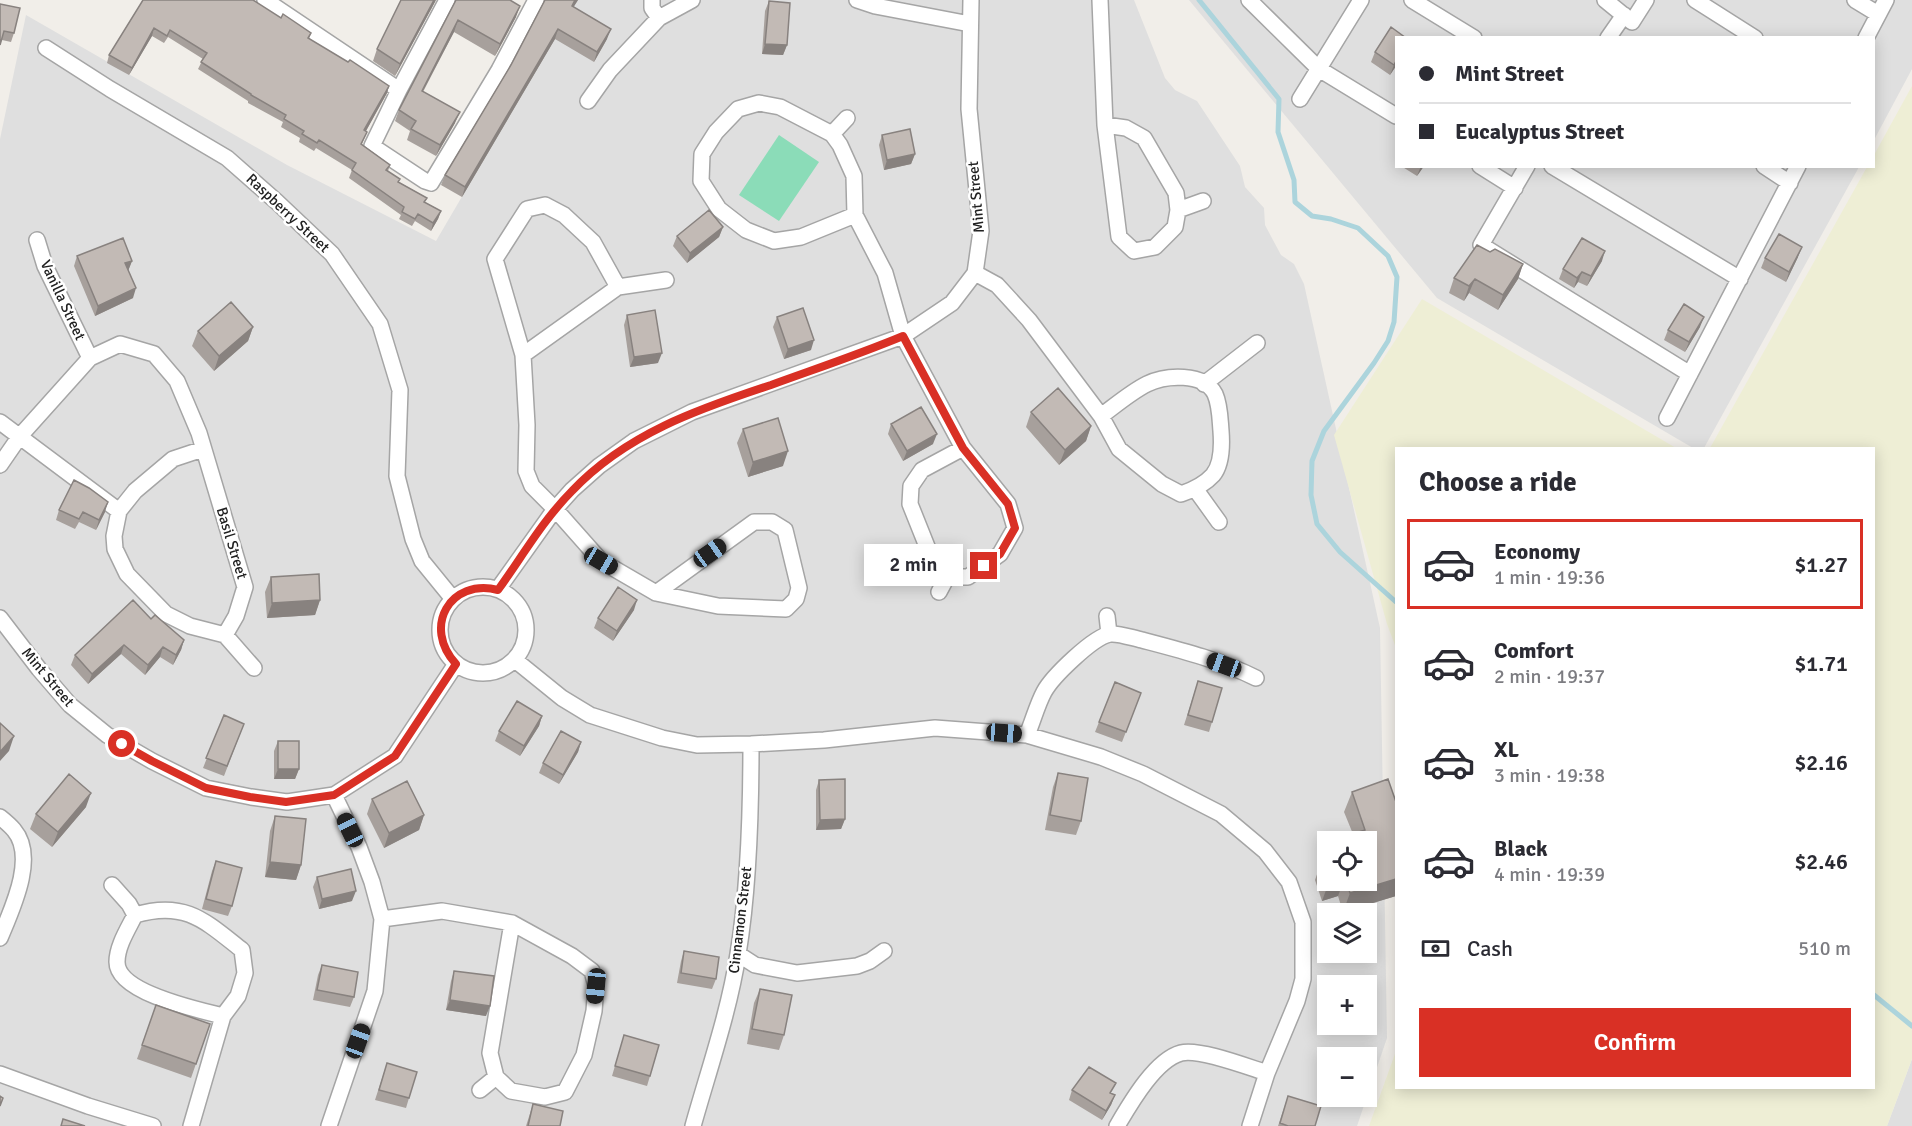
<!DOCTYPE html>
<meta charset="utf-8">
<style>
body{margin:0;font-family:Signika,sans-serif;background:#f7f7f7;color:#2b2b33;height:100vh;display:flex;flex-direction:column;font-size:22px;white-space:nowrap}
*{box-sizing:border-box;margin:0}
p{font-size:20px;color:#7c7c81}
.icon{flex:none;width:33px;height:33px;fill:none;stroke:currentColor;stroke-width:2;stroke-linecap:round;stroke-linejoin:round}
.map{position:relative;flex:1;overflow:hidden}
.drawer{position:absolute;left:1395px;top:447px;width:480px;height:642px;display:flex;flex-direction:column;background:#fff;border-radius:0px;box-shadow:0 3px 15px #0003}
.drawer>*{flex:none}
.guide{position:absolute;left:1395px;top:36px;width:480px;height:132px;border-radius:0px;box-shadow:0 3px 15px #0003;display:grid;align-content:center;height:132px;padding:0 24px;background:#fff}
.fabs{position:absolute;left:1317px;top:831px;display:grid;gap:12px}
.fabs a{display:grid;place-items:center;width:60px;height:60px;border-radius:0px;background:#fff;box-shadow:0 3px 15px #0003;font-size:30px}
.end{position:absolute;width:27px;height:27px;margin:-14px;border:8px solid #d93025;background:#fff;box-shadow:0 0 0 3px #fff}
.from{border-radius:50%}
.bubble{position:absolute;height:42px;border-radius:0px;background:#fff;box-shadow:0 3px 15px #0003;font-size:20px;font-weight:600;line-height:42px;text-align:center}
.car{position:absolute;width:18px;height:36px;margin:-18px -9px;border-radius:8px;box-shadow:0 0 4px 2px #0007;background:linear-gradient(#222 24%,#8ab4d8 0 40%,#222 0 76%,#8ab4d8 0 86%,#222 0)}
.guide b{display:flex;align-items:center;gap:21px;height:57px;font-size:22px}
.guide b+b{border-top:2px solid #e1e1e2}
.guide i{width:15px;height:15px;background:#2b2b33}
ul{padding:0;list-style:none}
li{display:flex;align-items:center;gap:18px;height:90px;margin:0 12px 9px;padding:0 12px;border:3px solid transparent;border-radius:0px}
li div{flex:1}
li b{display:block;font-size:22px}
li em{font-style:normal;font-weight:600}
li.on{border-color:#d93025}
li>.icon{width:54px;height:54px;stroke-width:1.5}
h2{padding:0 24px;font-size:27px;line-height:72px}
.pay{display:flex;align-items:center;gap:15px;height:66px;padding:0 24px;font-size:22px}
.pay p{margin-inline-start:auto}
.button{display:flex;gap:12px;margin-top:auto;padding:12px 24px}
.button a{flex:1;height:69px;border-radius:0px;background:#d93025;color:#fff;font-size:24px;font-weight:600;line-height:69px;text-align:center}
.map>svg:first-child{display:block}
.residential{fill:#dfdfdf;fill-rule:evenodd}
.farmland{fill:#eeeed5}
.pitch{fill:#8bdcb8}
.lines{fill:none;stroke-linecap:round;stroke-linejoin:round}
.stream{stroke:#acd4dc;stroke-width:5}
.street-casing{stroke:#a5a5a5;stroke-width:18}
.street{stroke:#fff;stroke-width:15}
.wall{fill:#a7a09c}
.shaded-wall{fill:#88827f}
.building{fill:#c2bab5;stroke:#88827f;stroke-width:1.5}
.route{stroke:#d93025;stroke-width:8}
.labels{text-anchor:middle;stroke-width:5;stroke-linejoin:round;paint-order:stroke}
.street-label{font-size:15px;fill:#212121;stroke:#fff}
</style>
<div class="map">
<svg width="1912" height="1126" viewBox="0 0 1912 1126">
<rect width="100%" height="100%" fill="#f1eee9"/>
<path class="residential" d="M577,0H1134L1165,78L1175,90L1197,101L1240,166L1245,187L1264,208L1265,225L1281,255L1294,264L1304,284L1380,628L1387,1038L1357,1126H0V139L26,15L287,165L436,241ZM1328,842H1366V880H1328ZM1328,914H1366V952H1328ZM1328,986H1366V1024H1328ZM1328,1058H1366V1096H1328Z
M1189,0H1912V69L1874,140V38H1396V166L1859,167L1704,448H1693L1437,298Z
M1912,1059V1126H1887Z"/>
<path class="farmland" d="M1912,86V1059L1887,1126H1369L1396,1051V1088H1874V448H1710L1867,167L1874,166V155Z
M1422,299L1676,448H1396V648L1387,624L1334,435Z"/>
<path class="pitch" d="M779,135L819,162L779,221L739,195Z"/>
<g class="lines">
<path class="stream" d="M1199,0L1279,99L1278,132L1294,180L1295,202L1312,216L1331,219L1358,228L1388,256L1397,277L1394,322L1388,341L1374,363L1324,431L1312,461L1311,495L1317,524L1340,552L1396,602
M1874,995L1912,1026"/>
<defs>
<path id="street" d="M265,0L399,90
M447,0L399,90L372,146L425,181L431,183L499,70L536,0
M652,0V8L659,18
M857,0L875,6L970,24
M1100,0L1105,125L1119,237L1134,251L1155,247L1175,227L1178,210L1176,193L1144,138L1126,128L1105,125
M1249,0L1319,69L1396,116
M1412,0L1474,38
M1605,0L1632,22L1646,0
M1695,0L1755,38
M1855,0L1878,14
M1608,38L1624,15
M1866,38L1886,0
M46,48L110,89L227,158L277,202L332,254L380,324L400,390L397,476L413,539L422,561L453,599
M1300,99L1361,0
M588,101L610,70L659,18L692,0
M759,103L780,107L832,134L840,145L854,176L855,215L801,237L774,241L746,230L719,209L701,181L702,154L716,132L738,109Z
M832,134L847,118
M1480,166L1515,188
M1527,166L1481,245L1690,374
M1552,166L1740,279
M1764,166L1790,183
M1178,210L1203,201
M855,215L885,273L903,336L963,448L1008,504L1015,528L1000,554L968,577H947
M37,240L45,266L90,358
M975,273L997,285L1029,320L1101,416L1119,449L1162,484L1181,494C1193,490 1204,485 1213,475C1222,464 1222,444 1221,431C1220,419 1220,405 1215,394C1204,372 1165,375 1147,384C1131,392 1116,405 1101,416
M523,355L495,259L527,209L545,205L564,215L593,242L618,287
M1204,384L1257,343
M1667,418L1798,166
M0,422L119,511
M203,449L173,459L135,491L119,511L114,536L115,549L127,574L166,614L190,626L225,635
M0,465L20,436L90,358L120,344L154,354L177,381L199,433L245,587L236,616L225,635L254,668
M1196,490L1219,522
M754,522H772L785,530L799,588L796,599L786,609L718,606L656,593Z
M947,577L936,569L910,504L911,486L922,470L963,448
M440 630a43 43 0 1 1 86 0a43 43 0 1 1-86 0Z
M498,589L555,509L572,490L599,466L634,441L692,412L903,336L952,303L975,273L981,231L969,109L971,0
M939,592L947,577
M656,593L601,561L555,509L532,486L526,471L527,425L523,355L618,287L666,280
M1107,616L1109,634
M0,618L39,669L70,705L107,735L152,761L206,788L251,797L287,802L334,795L395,756L456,664
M515,660L562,698L590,715L662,738L697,745L751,744L824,740L935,728L1027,735L1101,757L1143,774L1221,814L1265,851L1289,882L1303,922V979L1297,1001L1267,1073L1250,1126
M1027,735C1033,721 1037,705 1044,692C1052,677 1093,637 1110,634C1119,633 1132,638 1142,640C1180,650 1220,660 1256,678
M0,817C5,821 10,825 14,830C37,857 12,909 0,938
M112,885L129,904L135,915C185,900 205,921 242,950L245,973L238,996L223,1016L191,1126
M135,915C128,929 117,946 117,962C117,993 199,1010 223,1016
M382,919L442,911L512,923L572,956L592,971L596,986L594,1011L584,1055L565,1092L545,1097L511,1091L496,1077L490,1053L512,923
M738,954L755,965L797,973L857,966L870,961L884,951
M0,1074L88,1106L153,1126
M480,1090L496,1077
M329,1126L375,991L382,919L372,882L359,847L334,795
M693,1126C709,1069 729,1012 738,954C749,887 751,812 751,744
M1117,1126C1130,1104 1155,1060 1181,1053C1199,1048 1248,1067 1267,1073"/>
</defs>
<use href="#street" class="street-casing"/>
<use href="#street" class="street"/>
</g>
<path class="wall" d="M143,0L281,18L311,33L309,39L389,86L387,93L366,131L367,132L362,144L390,165L388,171L399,182L427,198L425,202L441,211L438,219L431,231L415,221L412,226L399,219L401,215L349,178L352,170L316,148L314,151L299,142L300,138L281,127L283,122L248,103V101L198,69L203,59L168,37L164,43L152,36L129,75L107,63L109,55Z
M436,0L395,76L373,61L377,49Z
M455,0H510L516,17L495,56L454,32L423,92L455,123L436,156L407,140L410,131L395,121L399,110L455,2Z
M545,0H578L573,7L607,39L594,62L555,39L462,197L441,185L445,175L511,65Z
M769,1L787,45L783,55L762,54L765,11Z
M0,4L14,33L11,42L2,40Z
M1375,52L1396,66L1390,75L1371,62Z
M882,135L915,154L911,164L884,170L879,145Z
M1401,166H1424L1417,176Z
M723,227L719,237L687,263L673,246L677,236Z
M1490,252L1523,264L1518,279L1498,310L1469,293L1464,301L1449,293L1454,278Z
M77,256L132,261L128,271L133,298L95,316L74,266Z
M1798,257L1786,282L1761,268L1765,258Z
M1602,261L1587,286L1578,282L1574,288L1559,279L1563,269Z
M627,315L658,363L630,367L624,325Z
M777,317L811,350L784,359L773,327Z
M253,327L248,341L214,371L192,346L198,331Z
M1700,327L1685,352L1664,340L1668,330Z
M1031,412L1091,426L1086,441L1059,465L1026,427Z
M891,424L933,444L903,461L888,434Z
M743,429L783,466L748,477L737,443Z
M59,510L105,512L96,530L79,522L75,529L56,520Z
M271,577L320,600L315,615L267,618L265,592Z
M634,610L613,641L594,628L598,618Z
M151,619L184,640L181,650L173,665L160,657L145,675L121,654L88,684L71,665L75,655Z
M1198,681L1212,722L1209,732L1184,725Z
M1115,682L1141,693L1122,742L1095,732Z
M224,715L244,724L224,776L203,768Z
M542,716L539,726L520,756L495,741L499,731Z
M278,741L299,769L295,779H274V751Z
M581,742L578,752L559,784L539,773L543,763Z
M1058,773L1081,821L1076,835L1045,830L1053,787Z
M1388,779L1396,802V896L1343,912L1338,896L1322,901L1315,880L1322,860L1328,859V880H1366V842H1334V840L1353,834L1344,812L1352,792Z
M819,780L845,819L841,829L816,830V790Z
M372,799L424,815L419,830L384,848L367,814Z
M86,807L52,847L30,829L36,814Z
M275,816L301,865L296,880L265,877L270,831Z
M216,861L232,906L228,916L202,909L212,871Z
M317,877L352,901L319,909L313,887Z
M684,951L716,979L712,989L677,983L681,961Z
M322,965L354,997L350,1007L313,1000L318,975Z
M454,971L486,1016L446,1010L451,981Z
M760,989L784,1035L779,1050L747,1044L754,1003Z
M156,1005L210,1024L191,1078L137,1059Z
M624,1035L650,1076L647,1086L612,1076Z
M387,1063L409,1098L406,1108L375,1100Z
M1072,1090L1112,1094L1115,1095L1111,1105L1102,1120L1069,1100Z
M1288,1096L1315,1126H1278Z
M533,1104L560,1126H526Z"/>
<path class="shaded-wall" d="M434,0H436L395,76L400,64Z
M575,0H578L568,16L572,6Z
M520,6L516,17L495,56L500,44Z
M458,20L454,32L417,102L422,91Z
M154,28L152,36L129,75L132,68Z
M558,29L555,39L462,197L465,187Z
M611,29L607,39L594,62L597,52Z
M765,44L787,45L783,55L762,54Z
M1396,61V66L1390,75L1394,65Z
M389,86L387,93L362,138L364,130Z
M460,112L455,123L436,156L440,145Z
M915,154L911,164L884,170L887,160Z
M1421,166H1424L1417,176Z
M441,211L438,219L431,231L433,223Z
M723,227L719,237L687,263L690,253Z
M1802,247L1798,257L1786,282L1789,272Z
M1605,251L1602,261L1587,286L1591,276Z
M132,261L128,271L125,263Z
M1523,264L1518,279L1498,310L1503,295Z
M1582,272L1578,282L1574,288L1577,278Z
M1475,279L1469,293L1464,301L1469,286Z
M136,288L133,298L95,316L98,306Z
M1704,317L1700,327L1685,352L1689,342Z
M253,327L248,341L214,371L219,356Z
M814,340L811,350L784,359L788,349Z
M662,353L658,363L630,367L634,357Z
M1091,426L1086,441L1059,465L1065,450Z
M937,434L933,444L903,461L907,451Z
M788,451L783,466L748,477L753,462Z
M108,502L105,512L96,530L99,520Z
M320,600L315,615L267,618L272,603Z
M637,600L634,610L613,641L617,631Z
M184,640L181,650L173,665L176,655Z
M124,645L121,654L88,684L92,674Z
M163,647L160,657L145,675L148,665Z
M542,716L539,726L520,756L524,746Z
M14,736L9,751L0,761V752Z
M581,742L578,752L559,784L563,775Z
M278,769H299L295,779H274Z
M91,793L86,807L52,847L58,832Z
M424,815L419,830L384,848L389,833Z
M845,819L841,829L816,830L820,820Z
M270,862L301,865L296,880L265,877Z
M1396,879V896L1343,912L1350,893Z
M1332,880H1344L1338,896L1322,901L1329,882Z
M356,891L352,901L319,909L322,899Z
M450,1000L490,1006L486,1016L446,1010Z
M1115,1095L1111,1105L1102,1120L1106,1111Z"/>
<path class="building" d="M143,0H253L281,18L283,14L311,33L308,38L348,62L350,60L389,86L364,130L367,132L361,144L390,165L386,170L400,179L398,182L427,198L424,202L441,211L433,223L418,214L415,219L402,212L404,207L352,170L356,163L319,140L317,143L302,134L304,131L284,119L286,115L251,95V94L201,62L207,53L170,30L167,36L154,28L132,68L109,55Z
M401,0H434L400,64L377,49Z
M456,0H510L520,6L500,44L458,20L422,91L460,112L440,145L411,129L416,121L399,110Z
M545,0H575L572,6L611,29L597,52L558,29L465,187L445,175L511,65Z
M769,1L790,3L787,45L765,44Z
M0,4L20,8L14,33L4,31L0,45Z
M1391,27L1406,38H1396V61L1394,65L1375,52Z
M910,129L915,154L887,160L882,135Z
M709,210L723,227L690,253L677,236Z
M1779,234L1802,247L1789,272L1765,258Z
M123,238L132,261L125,263L136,288L98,306L77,256Z
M1582,238L1605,251L1591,276L1582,272L1577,278L1563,269Z
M1477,245L1490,252L1495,249L1523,264L1503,295L1475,279L1469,286L1454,278Z
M231,302L253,327L219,356L198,331Z
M1684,304L1704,317L1689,342L1668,330Z
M803,308L814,340L788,349L777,317Z
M655,310L662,353L634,357L627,315Z
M1058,388L1091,426L1065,450L1031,412Z
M921,407L937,434L907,451L891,424Z
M778,418L788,451L753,462L743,429Z
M74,480L89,488L108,502L99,520L83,512L79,519L59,510Z
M319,574L320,600L272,603L271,577Z
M618,587L637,600L617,631L598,618Z
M133,600L151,619L155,615L184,640L176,655L163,647L148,665L124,645L92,674L75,655Z
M1198,681L1222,688L1212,722L1188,715Z
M1115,682L1141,693L1126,732L1099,722Z
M517,701L542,716L524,746L499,731Z
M224,715L244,724L227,766L206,758Z
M0,723L14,736L0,752Z
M561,731L581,742L563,775L543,763Z
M278,741H299V769H278Z
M1058,773L1088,778L1081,821L1050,815Z
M69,774L91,793L58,832L36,814Z
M845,779V819L820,820L819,780Z
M1388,779L1396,802V879L1350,893L1346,880H1366V842H1335L1334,840L1365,830L1352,792Z
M407,781L424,815L389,833L372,799Z
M275,816L306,819L301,865L270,862Z
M1328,859V878L1322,860Z
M216,861L242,868L232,906L206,899Z
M351,869L356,891L322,899L317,877Z
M684,951L719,957L716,979L681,973Z
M322,965L358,972L354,997L317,990Z
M454,971L494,976L490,1006L450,1000Z
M760,989L792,995L784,1035L752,1029Z
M156,1005L210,1024L196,1064L142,1045Z
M624,1035L659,1045L650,1076L615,1066Z
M387,1063L417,1072L409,1098L379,1090Z
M1089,1067L1116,1083L1110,1093L1115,1095L1106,1111L1072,1090Z
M0,1096L3,1098L0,1106Z
M1288,1096L1321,1106L1315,1126H1288L1280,1123Z
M533,1104L563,1111L560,1126H528Z
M63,1119L85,1126H61Z"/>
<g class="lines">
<path class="route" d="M122,744L152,761L206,788L250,797L286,802L334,795L395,756L456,664C422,627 450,578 498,590C522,557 543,520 572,491C626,434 698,409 771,385C815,369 860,354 903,336L963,448L1008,504L1015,528L1000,554L984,566"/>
</g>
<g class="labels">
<g class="street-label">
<text transform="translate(976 197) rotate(-95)" y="5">Mint Street</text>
<text transform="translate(288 213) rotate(43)" y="5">Raspberry Street</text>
<text transform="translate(63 300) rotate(65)" y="5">Vanilla Street</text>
<text transform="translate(232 543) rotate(73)" y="5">Basil Street</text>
<text transform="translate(48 677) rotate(50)" y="5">Mint Street</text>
<text transform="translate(740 920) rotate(-83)" y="5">Cinnamon Street</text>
</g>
</g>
</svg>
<div class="fabs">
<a><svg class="icon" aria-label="locate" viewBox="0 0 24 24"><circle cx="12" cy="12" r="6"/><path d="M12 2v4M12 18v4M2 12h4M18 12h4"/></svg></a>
<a><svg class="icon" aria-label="layers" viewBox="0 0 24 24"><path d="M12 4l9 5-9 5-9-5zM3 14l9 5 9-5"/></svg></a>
<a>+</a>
<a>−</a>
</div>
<i class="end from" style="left:122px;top:744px"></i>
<i class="end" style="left:984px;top:566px"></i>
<div class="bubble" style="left:864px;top:544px;width:99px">2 min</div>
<i class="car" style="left:710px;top:553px;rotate:55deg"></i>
<i class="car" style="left:601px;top:561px;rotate:120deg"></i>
<i class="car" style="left:1224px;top:665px;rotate:290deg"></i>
<i class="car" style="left:1004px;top:733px;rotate:94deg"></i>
<i class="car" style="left:350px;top:830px;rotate:334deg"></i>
<i class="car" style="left:596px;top:986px;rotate:186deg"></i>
<i class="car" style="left:358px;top:1041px;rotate:20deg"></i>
<div class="guide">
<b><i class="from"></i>Mint Street</b>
<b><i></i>Eucalyptus Street</b>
</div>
<section class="drawer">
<h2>Choose a ride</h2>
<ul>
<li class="on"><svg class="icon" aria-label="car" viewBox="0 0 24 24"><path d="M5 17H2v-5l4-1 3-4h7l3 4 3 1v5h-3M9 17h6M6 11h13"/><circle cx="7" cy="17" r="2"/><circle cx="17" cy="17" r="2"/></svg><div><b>Economy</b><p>1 min · 19:36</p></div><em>$1.27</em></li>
<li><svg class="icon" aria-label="car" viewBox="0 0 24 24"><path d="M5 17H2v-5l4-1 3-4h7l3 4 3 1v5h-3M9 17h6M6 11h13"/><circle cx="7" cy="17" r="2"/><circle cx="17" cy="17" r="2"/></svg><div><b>Comfort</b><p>2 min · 19:37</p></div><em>$1.71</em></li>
<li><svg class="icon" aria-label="car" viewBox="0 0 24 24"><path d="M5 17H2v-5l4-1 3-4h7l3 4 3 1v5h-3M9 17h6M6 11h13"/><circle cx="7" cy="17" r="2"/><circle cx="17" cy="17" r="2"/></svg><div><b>XL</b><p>3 min · 19:38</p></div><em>$2.16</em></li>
<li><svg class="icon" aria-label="car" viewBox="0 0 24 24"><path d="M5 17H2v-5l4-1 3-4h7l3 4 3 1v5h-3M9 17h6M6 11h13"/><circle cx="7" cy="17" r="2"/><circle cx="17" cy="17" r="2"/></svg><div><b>Black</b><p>4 min · 19:39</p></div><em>$2.46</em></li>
</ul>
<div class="pay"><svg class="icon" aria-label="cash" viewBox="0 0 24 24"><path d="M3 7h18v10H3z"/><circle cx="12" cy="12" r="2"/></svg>Cash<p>510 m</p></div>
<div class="button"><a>Confirm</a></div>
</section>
</div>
